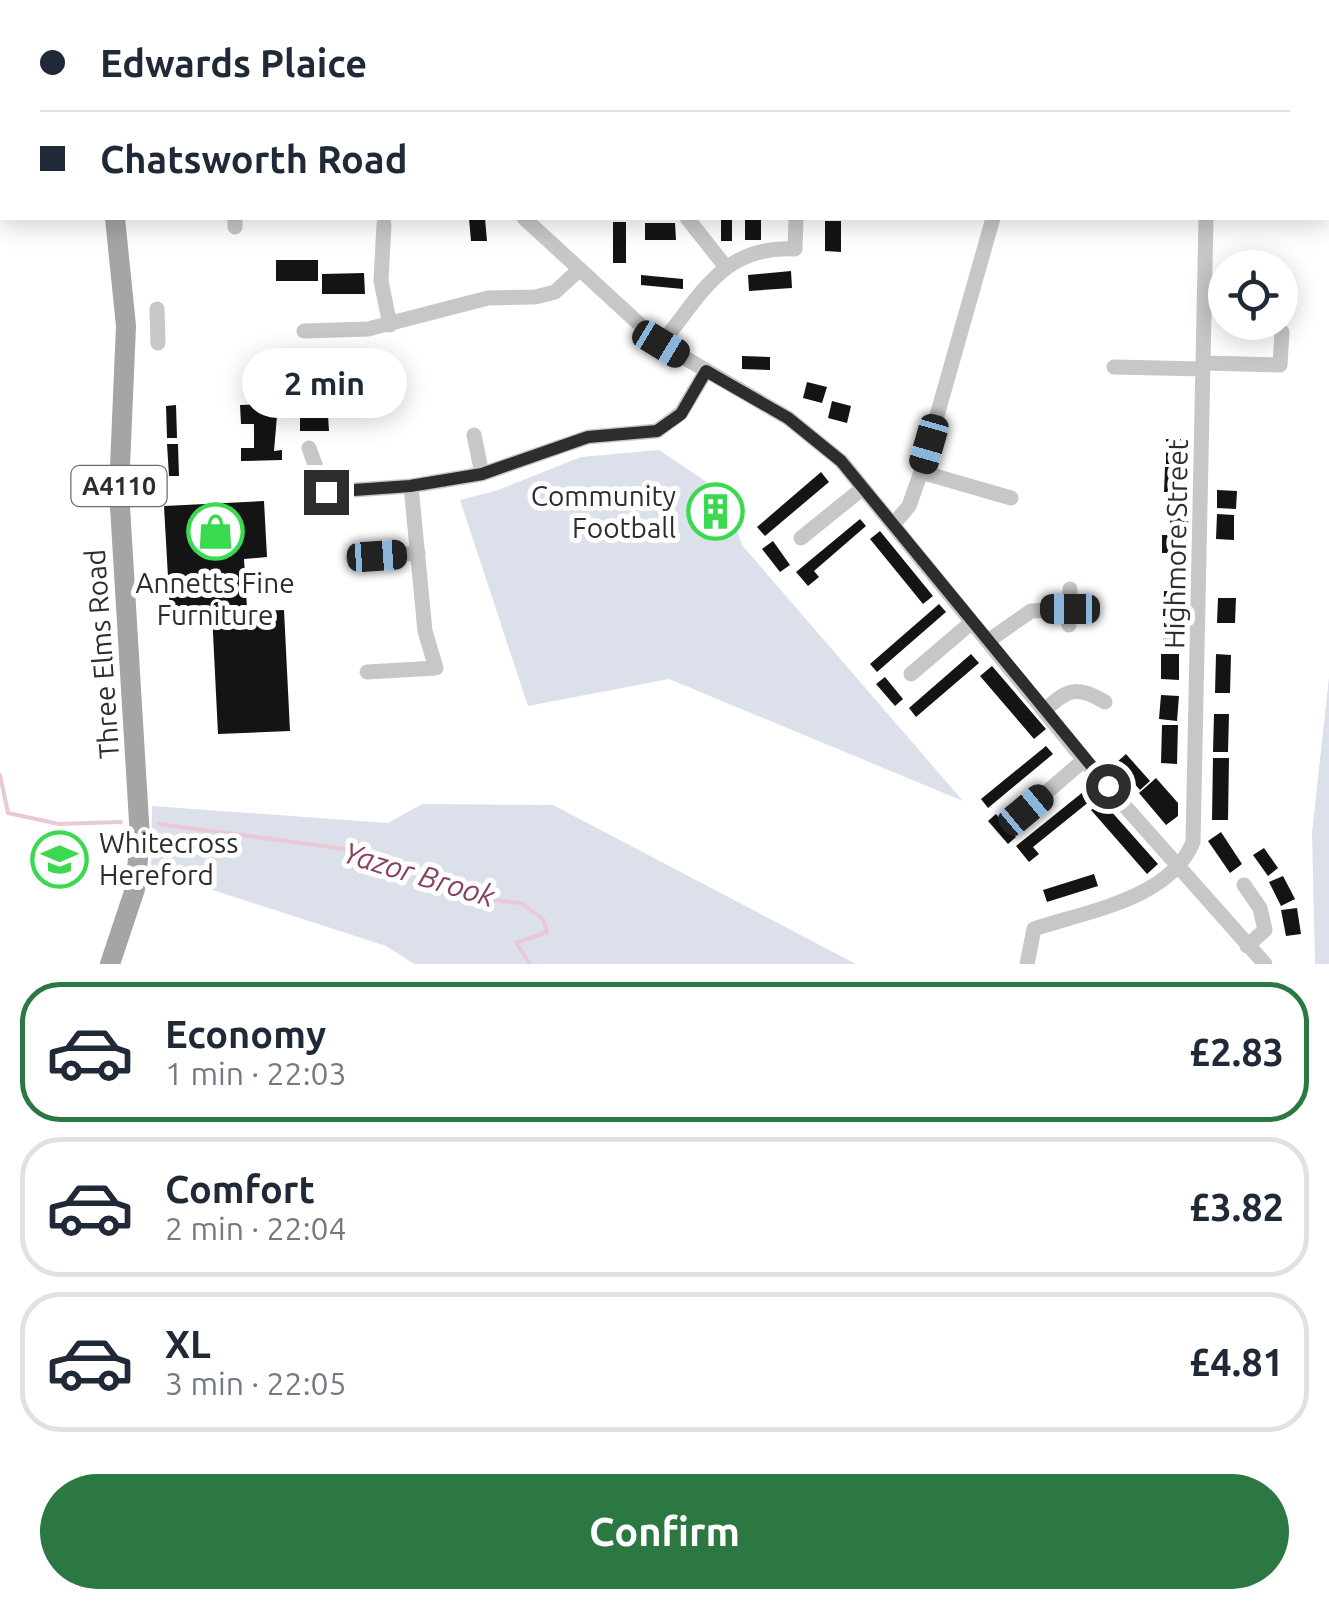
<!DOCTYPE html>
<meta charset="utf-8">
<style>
body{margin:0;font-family:Ubuntu,sans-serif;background:#f6f6f7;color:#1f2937;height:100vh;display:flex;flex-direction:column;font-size:38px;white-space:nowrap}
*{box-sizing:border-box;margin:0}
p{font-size:32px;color:#747a83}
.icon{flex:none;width:55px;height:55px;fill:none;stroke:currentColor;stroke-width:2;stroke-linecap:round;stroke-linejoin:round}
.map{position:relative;height:964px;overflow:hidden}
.drawer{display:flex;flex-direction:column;background:#fff;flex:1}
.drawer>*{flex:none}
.banner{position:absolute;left:0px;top:0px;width:1330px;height:220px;box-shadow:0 5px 25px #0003;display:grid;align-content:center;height:220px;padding:0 40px;background:#fff}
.controls{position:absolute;left:1208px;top:250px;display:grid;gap:20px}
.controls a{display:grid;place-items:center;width:90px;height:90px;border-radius:50%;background:#fff;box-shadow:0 5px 25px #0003;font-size:50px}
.end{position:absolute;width:45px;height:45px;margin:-22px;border:12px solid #2d2d2d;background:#fff;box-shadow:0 0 0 5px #fff}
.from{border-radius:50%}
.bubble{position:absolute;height:70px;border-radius:35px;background:#fff;box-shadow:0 5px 25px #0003;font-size:32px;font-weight:600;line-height:70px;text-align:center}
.car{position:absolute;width:30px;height:60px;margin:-30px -15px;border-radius:12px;box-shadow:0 0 8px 2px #0007;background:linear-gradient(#222 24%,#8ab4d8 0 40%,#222 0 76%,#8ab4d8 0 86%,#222 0)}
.banner b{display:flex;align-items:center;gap:35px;height:95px;font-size:38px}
.banner b+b{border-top:2px solid #e0e1e3}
.banner i{width:25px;height:25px;background:#1f2937}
ul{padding:18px 0 0;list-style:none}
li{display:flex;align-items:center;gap:30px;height:140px;margin:0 20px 15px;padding:0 20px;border:5px solid #e0e1e3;border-radius:40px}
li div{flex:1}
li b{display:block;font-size:38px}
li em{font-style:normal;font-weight:600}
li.current{border-color:#2b7842}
li>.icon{width:90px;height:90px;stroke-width:1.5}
.button{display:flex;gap:20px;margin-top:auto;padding:20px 40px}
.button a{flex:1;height:115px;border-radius:60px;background:#2b7842;color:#fff;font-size:40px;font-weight:600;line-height:115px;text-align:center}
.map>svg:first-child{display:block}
.green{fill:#dbe0ea}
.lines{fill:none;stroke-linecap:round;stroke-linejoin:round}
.stream{stroke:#e8c9d5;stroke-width:4}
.building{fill:#141414}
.minor{stroke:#c7c7c7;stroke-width:15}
.major{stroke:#a5a5a5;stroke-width:20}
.route{stroke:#2d2d2d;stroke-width:12}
.labels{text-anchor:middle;stroke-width:10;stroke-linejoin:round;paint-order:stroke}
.shield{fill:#fff;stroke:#6c6c6c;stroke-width:2.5}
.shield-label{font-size:25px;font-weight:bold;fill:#2d2d2d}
.poi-label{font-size:28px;fill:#2d2d2d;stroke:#fff;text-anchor:end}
.street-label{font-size:28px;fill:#2d2d2d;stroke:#fff}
.water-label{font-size:30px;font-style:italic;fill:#89415e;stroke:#fff}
</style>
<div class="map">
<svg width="1329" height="964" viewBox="0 0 1329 964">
<rect width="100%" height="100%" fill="#fff"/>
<path class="green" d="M659,450L717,489L711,501L739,518L735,523L742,545L963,801L669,679L528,706L460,500L498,490L581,457Z
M1329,677V964H1315L1312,833Z
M422,804L553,805L856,964H414L386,946L151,870L152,806L388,823Z"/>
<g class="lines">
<path class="stream" d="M0,775L8,813L59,824L121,822
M159,824L359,851L420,871L482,899L521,903L543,919L547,932L516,943L530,964"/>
</g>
<path class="building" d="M469,218H485L487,241H471Z
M721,218H732V241H721Z
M745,218H761V240H745Z
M825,221H841V252L825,251Z
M613,222H626V263H613Z
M645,223H675L676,240H645Z
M276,260H318V281H276Z
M791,271L792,288L749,291L748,275Z
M364,273L365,294H322V274Z
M641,275L683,279V289L641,285Z
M299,352H311V374H299Z
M315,352H328V373L316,374Z
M331,352H343L344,374H332Z
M360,352L361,374H348V353Z
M742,356L770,357V370L742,369Z
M807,382L827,387L822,403L803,398Z
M832,401L851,406L847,423L828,418Z
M278,404L274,451L282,450V460L241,461V448H254V424H241L240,405Z
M176,405L177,438H167L166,406Z
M300,415H328L329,431H300Z
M1166,439H1184V464H1166Z
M167,444H178L179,476H169Z
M1165,467H1183L1182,492H1164Z
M821,472L829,482L765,536L757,527Z
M1217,490L1237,491L1236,509L1217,508Z
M264,501L267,557L244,559L247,608L170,613L164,506Z
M1171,502L1189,503L1188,528L1170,527Z
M1217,514L1234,515V540L1216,539Z
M860,519L866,526L814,571L819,577L808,586L796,572Z
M880,531L933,596L923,604L870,539Z
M1162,535H1187V553H1162Z
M773,541L790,565L780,572L762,549Z
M1171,560H1189L1188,585H1170Z
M1164,591L1182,592L1181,617L1163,616Z
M1218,598H1236L1235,623H1217Z
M939,604L946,612L877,672L870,664Z
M284,610L290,731L218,734L212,613Z
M1164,623H1181V648H1163Z
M971,654L979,663L916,717L909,708Z
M1161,654H1179V680L1161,679Z
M1216,654L1231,655L1230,693H1215Z
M992,666L1046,729L1034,739L980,676Z
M885,677L903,699L895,706L876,684Z
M1161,695L1179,696L1177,721L1159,719Z
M1214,714H1229L1228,752H1213Z
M1162,725H1178L1177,764L1161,763Z
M1046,746L1053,754L988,808L981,799Z
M1126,754L1150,781L1140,790L1116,763Z
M1213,758H1229L1228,820H1212Z
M1156,778L1178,803V816L1166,825L1139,793Z
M1088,788L1095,797L1033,847L1039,854L1029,862L1016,846Z
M1102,801L1158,864L1147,874L1091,810Z
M996,814L1016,837L1008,844L988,821Z
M1221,832L1242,864L1230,873L1208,841Z
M1264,848L1278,868L1268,876L1253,855Z
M1094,874L1098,886L1047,902L1043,890Z
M1283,876L1295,899L1281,906L1269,882Z
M1297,908L1301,934L1286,936L1281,910Z"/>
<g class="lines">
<path class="minor" d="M296,0L298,2
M801,0V2
M526,2V0
M0,52H2
M524,218L661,344L788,418L841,461L1084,760L1265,964
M687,218L725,266
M384,224L381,281L390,325
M235,227V218
M157,309L158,343
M304,331L368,329L488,298L535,297L555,292L580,269
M661,344C702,294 723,245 795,249L796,218
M1203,363L1280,365L1282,332
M1114,367L1203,369
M474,435L482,474
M309,448L325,492L411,486L482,474L588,437L657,431L681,413L706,371
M921,472L1011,498
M893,525L909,506L921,472L993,218
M801,538L863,488
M353,558L418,553
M1069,625L1070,589
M988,641L1031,611L1070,609
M367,672L436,668L425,631L411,486
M911,674L972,622
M1044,711C1067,689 1077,685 1105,702
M1026,810L1084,760
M1244,885L1260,908L1265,930L1247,946
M1027,964L1034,929C1087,911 1170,899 1193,842L1206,218"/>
<path class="major" d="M91,0L92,2
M110,964L135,889L140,838L119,490L126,326L115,218"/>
</g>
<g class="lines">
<path class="route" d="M326,492L410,486L482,474L588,437L657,431L681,414L706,371L788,418L841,461L1108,786"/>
</g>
<defs>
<symbol id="building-ring" viewBox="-11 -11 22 22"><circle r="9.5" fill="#fff" stroke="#3ad94f" stroke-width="1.5"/><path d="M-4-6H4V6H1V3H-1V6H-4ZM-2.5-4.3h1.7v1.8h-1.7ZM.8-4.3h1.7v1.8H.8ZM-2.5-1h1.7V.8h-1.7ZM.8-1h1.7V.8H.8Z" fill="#3ad94f"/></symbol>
<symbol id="shop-ring" viewBox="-11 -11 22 22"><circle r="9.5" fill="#fff" stroke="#3ad94f" stroke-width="1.5"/><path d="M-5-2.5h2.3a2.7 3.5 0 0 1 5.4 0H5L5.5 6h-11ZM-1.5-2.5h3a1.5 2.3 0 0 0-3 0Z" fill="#3ad94f"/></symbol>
<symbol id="school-ring" viewBox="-11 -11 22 22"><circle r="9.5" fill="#fff" stroke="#3ad94f" stroke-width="1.5"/><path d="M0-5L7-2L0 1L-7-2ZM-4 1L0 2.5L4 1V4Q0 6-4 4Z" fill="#3ad94f"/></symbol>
</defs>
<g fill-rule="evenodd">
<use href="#building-ring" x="684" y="480" width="63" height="63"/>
<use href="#shop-ring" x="184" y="500" width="63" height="63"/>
<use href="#school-ring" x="28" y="828" width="63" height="63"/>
</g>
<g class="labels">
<rect class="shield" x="71.5" y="466" width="95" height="40" rx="8"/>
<g class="shield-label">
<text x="119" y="495">A4110</text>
</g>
<g class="poi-label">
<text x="676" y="506">Community<tspan x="676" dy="32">Football</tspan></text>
<text x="215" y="593" text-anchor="middle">Annetts Fine<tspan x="215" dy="32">Furniture</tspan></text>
<text x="99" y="853" text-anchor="start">Whitecross<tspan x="99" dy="32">Hereford</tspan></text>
</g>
<g class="street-label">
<text transform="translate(1176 544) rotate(-89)" y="10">Highmore Street</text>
<text transform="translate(102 654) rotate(-94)" y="10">Three Elms Road</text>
</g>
<g class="water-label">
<text transform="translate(419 875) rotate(17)" y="10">Yazor Brook</text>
</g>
</g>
</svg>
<div class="controls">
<a><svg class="icon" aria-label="locate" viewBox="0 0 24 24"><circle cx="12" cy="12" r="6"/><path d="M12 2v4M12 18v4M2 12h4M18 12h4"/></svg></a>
</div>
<i class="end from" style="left:1108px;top:786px"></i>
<i class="end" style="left:326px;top:492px"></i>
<div class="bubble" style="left:242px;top:348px;width:165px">2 min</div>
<i class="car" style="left:661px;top:344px;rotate:121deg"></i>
<i class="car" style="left:929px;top:444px;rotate:196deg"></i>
<i class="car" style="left:377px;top:556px;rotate:86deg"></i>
<i class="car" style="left:1070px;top:609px;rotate:270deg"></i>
<i class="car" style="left:1026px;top:810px;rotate:50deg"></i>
<div class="banner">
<b><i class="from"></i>Edwards Plaice</b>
<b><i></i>Chatsworth Road</b>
</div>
</div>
<section class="drawer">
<ul>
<li class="current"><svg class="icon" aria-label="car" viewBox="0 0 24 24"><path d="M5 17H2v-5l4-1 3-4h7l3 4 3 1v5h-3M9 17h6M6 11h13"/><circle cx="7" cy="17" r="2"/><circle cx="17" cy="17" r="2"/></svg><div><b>Economy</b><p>1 min · 22:03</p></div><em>£2.83</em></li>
<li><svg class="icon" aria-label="car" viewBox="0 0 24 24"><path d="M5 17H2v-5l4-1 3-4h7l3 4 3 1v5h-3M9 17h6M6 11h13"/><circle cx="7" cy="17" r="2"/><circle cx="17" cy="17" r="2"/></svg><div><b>Comfort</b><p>2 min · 22:04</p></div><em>£3.82</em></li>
<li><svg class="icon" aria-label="car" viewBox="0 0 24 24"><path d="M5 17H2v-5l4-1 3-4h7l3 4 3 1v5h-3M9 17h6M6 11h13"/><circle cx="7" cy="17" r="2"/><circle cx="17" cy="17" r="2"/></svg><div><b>XL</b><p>3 min · 22:05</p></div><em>£4.81</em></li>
</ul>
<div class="button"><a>Confirm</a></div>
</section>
